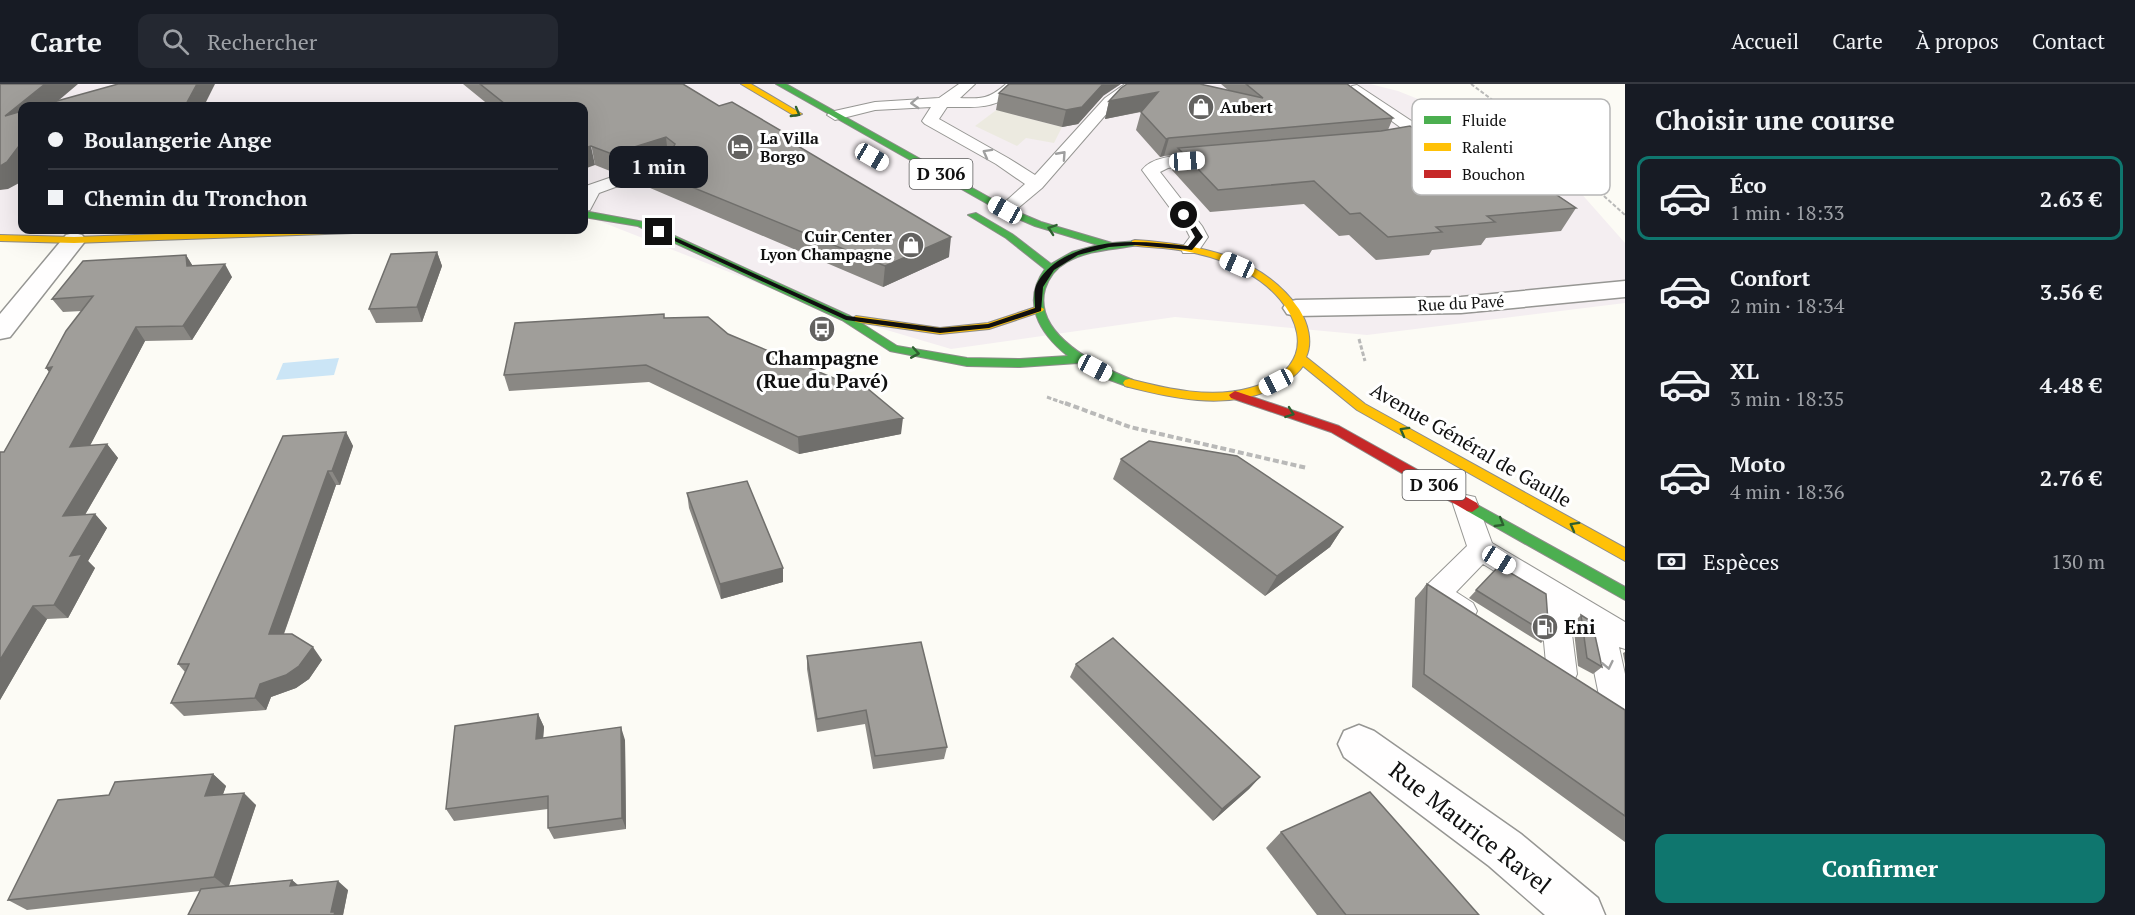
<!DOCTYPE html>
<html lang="fr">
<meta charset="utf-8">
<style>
body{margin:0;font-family:"PT Serif",serif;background:#242831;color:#f1f3f6;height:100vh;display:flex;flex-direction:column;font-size:22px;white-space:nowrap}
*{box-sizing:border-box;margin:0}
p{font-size:20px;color:#9ea1a6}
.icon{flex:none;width:33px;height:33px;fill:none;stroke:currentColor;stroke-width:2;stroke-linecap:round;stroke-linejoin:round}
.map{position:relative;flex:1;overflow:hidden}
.details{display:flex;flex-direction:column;background:#171b24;width:510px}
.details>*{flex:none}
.banner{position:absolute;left:18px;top:18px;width:570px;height:132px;border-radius:12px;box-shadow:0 6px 24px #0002;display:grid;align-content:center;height:132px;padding:0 30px;background:#171b24}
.end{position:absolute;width:27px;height:27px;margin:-14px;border:8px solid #101010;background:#fff;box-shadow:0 0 0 3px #fff}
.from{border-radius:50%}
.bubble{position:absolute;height:42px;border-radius:12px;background:#171b24;box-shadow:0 6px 24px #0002;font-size:20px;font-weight:600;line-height:42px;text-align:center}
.car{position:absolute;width:18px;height:36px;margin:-18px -9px;border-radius:8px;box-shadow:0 0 4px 2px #0007;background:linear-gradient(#fff 24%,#345 0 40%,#fff 0 76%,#345 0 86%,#fff 0)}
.banner b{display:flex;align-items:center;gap:21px;height:57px;font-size:22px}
.banner b+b{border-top:2px solid #363941}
.banner i{width:15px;height:15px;background:#f1f3f6}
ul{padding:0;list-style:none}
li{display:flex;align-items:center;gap:18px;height:84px;margin:0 12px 9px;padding:0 18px;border:3px solid transparent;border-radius:12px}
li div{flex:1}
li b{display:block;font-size:22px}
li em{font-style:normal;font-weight:600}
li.active{border-color:#0f766e}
li>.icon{width:54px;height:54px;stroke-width:1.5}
h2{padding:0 30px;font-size:27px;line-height:72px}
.pay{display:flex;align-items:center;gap:15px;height:66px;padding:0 30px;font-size:22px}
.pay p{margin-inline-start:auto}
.primary-button{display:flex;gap:12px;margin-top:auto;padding:12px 30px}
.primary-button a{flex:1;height:69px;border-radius:12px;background:#0f766e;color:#fff;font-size:24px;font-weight:600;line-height:69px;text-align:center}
header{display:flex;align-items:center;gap:36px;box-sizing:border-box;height:84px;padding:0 30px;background:#171b24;border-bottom:2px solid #363941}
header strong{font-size:28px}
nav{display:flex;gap:33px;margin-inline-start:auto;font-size:21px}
.search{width:420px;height:54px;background:#242831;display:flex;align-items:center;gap:15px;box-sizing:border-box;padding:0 21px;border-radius:12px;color:#9ea1a6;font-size:22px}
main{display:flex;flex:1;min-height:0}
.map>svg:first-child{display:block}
.industrial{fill:#f4eef1}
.plaza{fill:#eceae0}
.water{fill:#cbe5f6}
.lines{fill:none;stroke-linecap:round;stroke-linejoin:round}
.lane-casing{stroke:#969693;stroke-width:2}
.street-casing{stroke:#969693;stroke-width:3}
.fast-casing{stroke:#8d8c8a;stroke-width:2}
.slow-casing{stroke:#8d8c8a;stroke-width:2}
.jam-casing{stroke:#8d8c8a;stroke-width:2}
.path-far2{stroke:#b9b9b8;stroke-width:2;stroke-dasharray:4 2;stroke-linecap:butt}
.path-far1{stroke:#b9b9b8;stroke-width:3;stroke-dasharray:4.5 2;stroke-linecap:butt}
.path{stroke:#b9b9b8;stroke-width:4;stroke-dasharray:6 3;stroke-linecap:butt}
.lane{fill:#fffefe;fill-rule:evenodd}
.street{fill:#fffefe;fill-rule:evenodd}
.fast{fill:#4caf50;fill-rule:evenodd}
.slow{fill:#ffc107;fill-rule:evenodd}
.jam{fill:#c62828;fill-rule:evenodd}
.wall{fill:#8a8884}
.shaded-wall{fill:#706f6c}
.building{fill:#a09e9a;stroke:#706f6c;stroke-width:1.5}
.oneway{stroke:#9f9f9f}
.oneway2{stroke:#2e6030}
.route{fill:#101010}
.labels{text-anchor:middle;stroke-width:6;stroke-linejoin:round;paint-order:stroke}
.far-poi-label{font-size:16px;font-weight:bold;fill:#101010;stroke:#fff;text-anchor:start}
.far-street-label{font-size:16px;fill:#101010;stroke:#fff}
.shield{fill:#fff;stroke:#585858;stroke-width:1.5}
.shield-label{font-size:18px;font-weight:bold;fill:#101010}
.poi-label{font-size:20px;font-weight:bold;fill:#101010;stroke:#fff}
.street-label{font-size:20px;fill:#101010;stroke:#fff}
.near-street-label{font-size:24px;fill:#101010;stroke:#fff}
.key{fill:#fff;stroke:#b7b7b7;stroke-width:1.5}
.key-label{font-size:16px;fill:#101010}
</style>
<header>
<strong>Carte</strong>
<div class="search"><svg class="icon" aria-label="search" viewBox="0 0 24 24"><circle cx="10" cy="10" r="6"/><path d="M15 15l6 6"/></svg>Rechercher</div>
<nav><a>Accueil</a><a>Carte</a><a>À propos</a><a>Contact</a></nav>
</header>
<main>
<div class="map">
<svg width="1625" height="831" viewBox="0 0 1625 831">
<rect width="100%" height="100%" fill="#fcfbf5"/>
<path class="industrial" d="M0,0H1370L1398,7L1541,64L1625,159V219L1367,251L1175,233L951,265L846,234L584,131V22H22V146H271L74,156L0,155Z"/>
<path class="plaza" d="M999,24L1015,31L1062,43L1054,59L1026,54L1017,62L975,42Z"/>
<path class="water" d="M339,274L334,291L276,296L283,279Z"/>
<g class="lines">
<defs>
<path id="lane" d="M959,0H975L960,14C982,15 989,15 1006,0H1021C1001,26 977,23 947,23L939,35L1008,74L1035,91L1105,14L1125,0H1140L1131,10L1115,20L1042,104L1011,130H999L996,126L1025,100L996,80L925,40L922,37L931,23L875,26L835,36L827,31L830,28L875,18L939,14Z
M1357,1L1413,38L1416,41L1413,58L1388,63L1382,61L1380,58L1382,55L1399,51L1400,43L1352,8L1350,5L1352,2Z
M1208,70L1214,72L1216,75L1214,78L1168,84L1160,88L1202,142L1208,153L1197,169H1183L1181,165L1190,153L1187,147L1142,86C1155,69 1188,72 1208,70Z
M667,74L675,79L673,82L599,109L590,126L584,127V106L586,102Z
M1466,411L1475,413L1492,459L1625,538V565L1619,563L1625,590V637L1618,640L1607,636L1602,626L1585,543L1570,534L1577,590L1573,599L1562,603L1551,599L1547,590L1540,515L1483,480L1456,508L1473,519L1477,527L1473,535C1470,536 1467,538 1463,539C1452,539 1427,519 1422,510L1426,502L1467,462L1453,420L1457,413Z"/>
<path id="street" d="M74,149L82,151L86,156L10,253L0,255V230L66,151Z
M1625,197V213L1461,229L1296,232L1287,230L1283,224L1287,218L1296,216L1461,213Z
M1359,641L1374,647L1521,750L1598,814L1605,831H1545L1489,782L1344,673L1338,660L1344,647Z"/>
<path id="fast" d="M776,0H786L1008,124L1041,138L1112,159L1138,157V161C1114,166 1090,165 1067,178C1056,184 1049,193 1045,205C1032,251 1100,283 1133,296L1135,299L1133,302L1129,303L1110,296L1078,279L1020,283L967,282L890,267L842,236L638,142L584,133V127L644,138L850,232L897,262L967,274L1020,275L1068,272C1039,249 1021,218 1045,185L1006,154L968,131L976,129L1012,150L1051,180L1072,168L1098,161L1035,142L1002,128Z
M1472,418L1625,503V516L1467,427L1465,423L1467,419Z"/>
<path id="slow" d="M741,0H751L802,30L795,32Z
M286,146H358L353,149L74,159L0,157V151L74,153Z
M1135,156C1196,160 1262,171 1299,225C1308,239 1313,258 1306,273L1365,320L1625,464V477L1357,326L1303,282C1295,294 1282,300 1270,306C1223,326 1172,314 1125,302L1123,299L1125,296L1129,295C1168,305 1211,315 1250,304C1327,284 1300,217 1246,188C1221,174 1192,167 1163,164C1153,163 1142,163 1132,161V157Z
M1039,222L1044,225L1043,227L989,245L940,250L856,238L851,235L856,232L940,244L988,239Z"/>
<path id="jam" d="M1235,307L1339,342L1477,419L1479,423L1472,428L1467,427L1331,348L1231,314L1229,311Z"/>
</defs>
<use href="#lane" class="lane-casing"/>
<use href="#street" class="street-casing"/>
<use href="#fast" class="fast-casing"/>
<use href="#slow" class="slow-casing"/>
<use href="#jam" class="jam-casing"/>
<path class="path-far2" d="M1471,0L1522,38L1625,131"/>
<path class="path-far1" d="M1359,255L1365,277
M1047,313L1069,321"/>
<path class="path" d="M1065,319L1130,343L1307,384"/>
<use href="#lane" class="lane"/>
<use href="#street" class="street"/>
<use href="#fast" class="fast"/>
<use href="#slow" class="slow"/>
<use href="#jam" class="jam"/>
</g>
<path class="wall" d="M463,0H683L719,22L797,56V61L949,173L883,203L636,98L633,84L615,89L595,81L584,22H490Z
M1221,0H1347L1393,34L1388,46L1420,49L1546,98L1543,101L1576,124L1561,147L1486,154L1481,161L1432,166L1429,171L1376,176L1349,151L1339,152L1304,120L1210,128L1172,86L1176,71L1164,72L1160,73L1136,46L1141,28L1105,35L1109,17L1228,6Z
M999,9L1103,12L1078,40L1062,43L996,26Z
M437,168L442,182L422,238L376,239L369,225Z
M186,171L192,181L232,193L192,256L145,257L90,361L107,360L118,374L85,431L95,430L107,444L88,477L95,484L68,534L47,535L0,616L4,368L49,288L46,284L82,227L63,228L52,215Z
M664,230V234L728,250L901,350L799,370L649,298L509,307L504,291Z
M346,348L353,362L340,401H336L284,550L322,576L309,595L296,604L271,613L266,626L184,632L171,619L185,588L178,580Z
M1121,375L1343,443L1330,463L1265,512L1113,395Z
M687,409L783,484V498L721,515L689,424Z
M1499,482L1549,551L1541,559L1469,514Z
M1427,500L1625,626V758L1412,603L1415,514Z
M1581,531L1602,583L1593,590L1578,582L1573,539Z
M1625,568V580L1623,569Z
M807,572L947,663L944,675L873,685L865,640L817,648L807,585Z
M1076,580L1260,693L1249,705L1213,737L1070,593Z
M538,630L544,643L543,654L625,656L626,745L554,755L548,744V725L454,737L446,725Z
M213,690L226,702L223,710L256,721L229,802L292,796L298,801L348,806L343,831H188L200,807L27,826L8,816L109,711Z
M1281,748L1479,831H1317L1266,764Z"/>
<path class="shaded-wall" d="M45,0H78L52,22H22V48L5,32Z
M197,0H215L204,22H185Z
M1103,0H1121L1103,12L1078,40L1062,43L1066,26Z
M1158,8L1153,25L1105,35L1109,17Z
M666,53L668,72L633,79V84L615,89L612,70Z
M1169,54L1164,72L1160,73L1166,55Z
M22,58V96L21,98L8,105L0,106V82Z
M591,62L595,81L584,85V64Z
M951,153L949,173L883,203L885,182Z
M437,168L442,182L422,238L417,223Z
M186,171L194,184L187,182Z
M225,180L232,193L192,256L183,242Z
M136,243L145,257L82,377L70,363Z
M52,283L57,298L46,284Z
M903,334L901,350L799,370L798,353Z
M346,348L353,362L340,401L332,387Z
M107,360L118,374L76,446L63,432Z
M328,387L336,401L279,563L269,550Z
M95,430L107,444L88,477L95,484L68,534L54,521L70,472Z
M1343,443L1330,463L1265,512L1277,492Z
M783,484V498L721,515L720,500Z
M33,522L47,535L0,616V576Z
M313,563L322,576L309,595L296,604L271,613L266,626L255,614L260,600Z
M538,630L544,643L542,668L536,655Z
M621,643L625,656L626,745L622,734Z
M213,690L226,702L218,724L205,712Z
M1260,693L1249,705L1213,737L1222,725Z
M244,709L256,721L228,804L214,793Z
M292,796L302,805L290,802Z
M338,797L348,806L343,831H334L331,828Z"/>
<path class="building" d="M0,0H45L5,32L22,27V58L7,78L0,82Z
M118,0H197L185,22H39Z
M480,0H683L719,22L732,18L797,56L791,58L951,153L885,182L633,79L673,64L675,60L666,53L612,70L591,62L584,64V22H498L505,20Z
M1009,0H1103L1082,23L1066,26L999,9Z
M1127,0H1200L1263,14L1246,0H1347L1393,34L1169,54L1166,55L1141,28L1158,8L1109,17L1121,4Z
M1410,42L1420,49L1466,45L1546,98L1539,99L1576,124L1487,132L1495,138L1436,143L1442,148L1388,153L1360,129L1350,130L1314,97L1218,106L1178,64L1381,47Z
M437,168L417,223L369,225L391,170Z
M186,171L187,182L225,180L183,242L136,243L70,363L107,360L63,432L95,430L70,472L82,470L54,521L33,522L0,576V368H4L52,283L46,284L66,247L93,212L52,215L83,177Z
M664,230V234L708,233L728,250L855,303L868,305L903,334L798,353L646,281L504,291L515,239Z
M346,348L332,387H328L269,550H292L313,563L299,582L286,591L260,600L255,614L171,619L189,580H178L283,352Z
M1149,357L1237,372L1343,443L1277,492L1121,375Z
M747,397L783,484L720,500L687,409Z
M1499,482L1546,510L1549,551L1476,506Z
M1427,500L1625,626V732L1424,590Z
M1581,531L1592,538L1602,583L1587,574Z
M1113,554L1260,693L1222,725L1076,580Z
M921,558L947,663L875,672L866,626L817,635L807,572Z
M538,630L536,655L621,643L622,734L548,744V712L446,725L455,642Z
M213,690L205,712L244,709L214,793L8,816L58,716L109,711L115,698Z
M1370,708L1479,831H1346L1281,748Z
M292,796L290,802L338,797L331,828H335L334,831H188L201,805Z"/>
<defs><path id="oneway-chevron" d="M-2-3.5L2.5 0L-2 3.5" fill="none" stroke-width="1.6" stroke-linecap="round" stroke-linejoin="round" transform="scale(1.5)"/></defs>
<g class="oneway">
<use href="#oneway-chevron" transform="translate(915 19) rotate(177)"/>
<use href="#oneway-chevron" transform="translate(987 69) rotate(-151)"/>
<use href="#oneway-chevron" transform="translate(1062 71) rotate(-48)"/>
<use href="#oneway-chevron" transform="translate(1608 581) rotate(78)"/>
</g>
<g class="oneway2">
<use href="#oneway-chevron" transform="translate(796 29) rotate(30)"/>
<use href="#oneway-chevron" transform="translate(1052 145) rotate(-161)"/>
<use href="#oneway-chevron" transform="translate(915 269) rotate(10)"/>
<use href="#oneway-chevron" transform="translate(1290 329) rotate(20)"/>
<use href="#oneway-chevron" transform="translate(1404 347) rotate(-151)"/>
<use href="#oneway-chevron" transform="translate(1500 439) rotate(30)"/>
<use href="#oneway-chevron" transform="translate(1574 442) rotate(-151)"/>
</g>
<path class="route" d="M1182,130H1187L1203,153L1192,166L1135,161L1109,163L1078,171L1054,186L1043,203L1041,227L989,244L940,249L846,236L655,148L661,147L847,232L940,244L988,240L1035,224C1035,218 1034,211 1035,205C1037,195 1049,183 1058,177C1098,152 1142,157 1188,162L1195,153Z"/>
<defs>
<symbol id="shop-disc" viewBox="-11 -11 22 22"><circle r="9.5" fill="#636260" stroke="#fff"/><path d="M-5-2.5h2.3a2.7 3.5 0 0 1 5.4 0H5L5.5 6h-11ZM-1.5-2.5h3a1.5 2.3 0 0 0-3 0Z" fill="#fff"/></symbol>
<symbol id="hotel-disc" viewBox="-11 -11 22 22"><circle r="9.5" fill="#636260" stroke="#fff"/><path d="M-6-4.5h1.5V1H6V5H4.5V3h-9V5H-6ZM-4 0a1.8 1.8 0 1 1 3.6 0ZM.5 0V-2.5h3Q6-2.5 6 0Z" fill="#fff"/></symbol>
<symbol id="bus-disc" viewBox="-11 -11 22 22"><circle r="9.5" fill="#636260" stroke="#fff"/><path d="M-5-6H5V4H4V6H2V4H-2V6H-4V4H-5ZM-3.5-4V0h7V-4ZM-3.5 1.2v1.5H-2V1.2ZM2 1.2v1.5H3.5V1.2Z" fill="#fff"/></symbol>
<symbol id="fuel-disc" viewBox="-11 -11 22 22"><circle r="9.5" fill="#636260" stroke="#fff"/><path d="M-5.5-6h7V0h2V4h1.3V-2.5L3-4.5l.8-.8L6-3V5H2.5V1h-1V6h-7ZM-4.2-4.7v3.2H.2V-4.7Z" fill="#fff"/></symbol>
</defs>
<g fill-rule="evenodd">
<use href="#shop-disc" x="1186" y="8" width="30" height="30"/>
<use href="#hotel-disc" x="725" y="48" width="30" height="30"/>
<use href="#shop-disc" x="896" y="146" width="30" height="30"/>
<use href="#bus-disc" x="807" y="230" width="30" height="30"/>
<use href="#fuel-disc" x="1530" y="528" width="30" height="30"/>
</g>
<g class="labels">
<g class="far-poi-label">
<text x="1220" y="29">Aubert</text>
<text x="760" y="60">La Villa<tspan x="760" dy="18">Borgo</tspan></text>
<text x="892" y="158" text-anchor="end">Cuir Center<tspan x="892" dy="18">Lyon Champagne</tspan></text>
</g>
<g class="far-street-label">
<text transform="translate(1461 219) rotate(-3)" y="6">Rue du Pavé</text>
</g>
<g class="shield">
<rect x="909.5" y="75" width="63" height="30" rx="4.5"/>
<rect x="1402.5" y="386" width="63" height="30" rx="4.5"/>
</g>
<g class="shield-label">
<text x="941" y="96">D 306</text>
<text x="1434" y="407">D 306</text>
</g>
<g class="poi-label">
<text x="822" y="281">Champagne<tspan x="822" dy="23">(Rue du Pavé)</tspan></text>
<text x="1564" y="550" text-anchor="start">Eni</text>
</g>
<g class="street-label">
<text transform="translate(1471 361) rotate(30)" y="7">Avenue Général de Gaulle</text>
</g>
<g class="near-street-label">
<text transform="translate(1470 744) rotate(38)" y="8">Rue Maurice Ravel</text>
</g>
</g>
<rect x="1412" y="15" width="198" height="96" rx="9" class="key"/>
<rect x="1424" y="32" width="27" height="8" fill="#4caf50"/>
<rect x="1424" y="59" width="27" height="8" fill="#ffc107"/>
<rect x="1424" y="86" width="27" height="8" fill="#c62828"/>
<g class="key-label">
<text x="1462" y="42">Fluide</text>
<text x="1462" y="69">Ralenti</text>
<text x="1462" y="96">Bouchon</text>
</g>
</svg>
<i class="end from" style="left:1184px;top:131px"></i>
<i class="end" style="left:659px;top:148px"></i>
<div class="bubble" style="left:609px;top:62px;width:99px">1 min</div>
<i class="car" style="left:872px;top:73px;rotate:120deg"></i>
<i class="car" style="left:1187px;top:77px;rotate:86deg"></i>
<i class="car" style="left:1005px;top:126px;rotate:299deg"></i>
<i class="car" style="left:1237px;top:181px;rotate:294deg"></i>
<i class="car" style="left:1095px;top:284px;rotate:118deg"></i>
<i class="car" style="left:1276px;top:298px;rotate:243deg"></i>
<i class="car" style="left:1499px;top:476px;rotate:122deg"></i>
<div class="banner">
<b><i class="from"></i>Boulangerie Ange</b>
<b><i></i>Chemin du Tronchon</b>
</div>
</div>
<section class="details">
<h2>Choisir une course</h2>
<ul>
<li class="active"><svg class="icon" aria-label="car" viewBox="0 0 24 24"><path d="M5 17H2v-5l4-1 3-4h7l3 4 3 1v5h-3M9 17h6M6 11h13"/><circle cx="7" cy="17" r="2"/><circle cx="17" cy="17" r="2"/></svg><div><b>Éco</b><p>1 min · 18:33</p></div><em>2.63 €</em></li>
<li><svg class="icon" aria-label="car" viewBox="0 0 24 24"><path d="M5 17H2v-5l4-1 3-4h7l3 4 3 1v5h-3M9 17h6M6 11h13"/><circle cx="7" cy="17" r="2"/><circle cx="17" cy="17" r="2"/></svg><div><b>Confort</b><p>2 min · 18:34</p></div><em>3.56 €</em></li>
<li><svg class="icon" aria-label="car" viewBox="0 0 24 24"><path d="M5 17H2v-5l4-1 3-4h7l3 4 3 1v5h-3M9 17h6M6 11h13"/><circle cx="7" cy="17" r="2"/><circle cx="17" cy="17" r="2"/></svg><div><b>XL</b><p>3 min · 18:35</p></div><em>4.48 €</em></li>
<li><svg class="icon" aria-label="car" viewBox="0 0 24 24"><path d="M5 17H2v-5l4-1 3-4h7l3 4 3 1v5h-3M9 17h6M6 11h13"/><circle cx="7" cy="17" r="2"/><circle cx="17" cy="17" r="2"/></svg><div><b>Moto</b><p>4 min · 18:36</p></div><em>2.76 €</em></li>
</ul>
<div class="pay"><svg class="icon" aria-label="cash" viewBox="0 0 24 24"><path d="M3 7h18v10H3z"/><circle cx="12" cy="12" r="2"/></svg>Espèces<p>130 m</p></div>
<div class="primary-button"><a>Confirmer</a></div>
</section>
</main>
